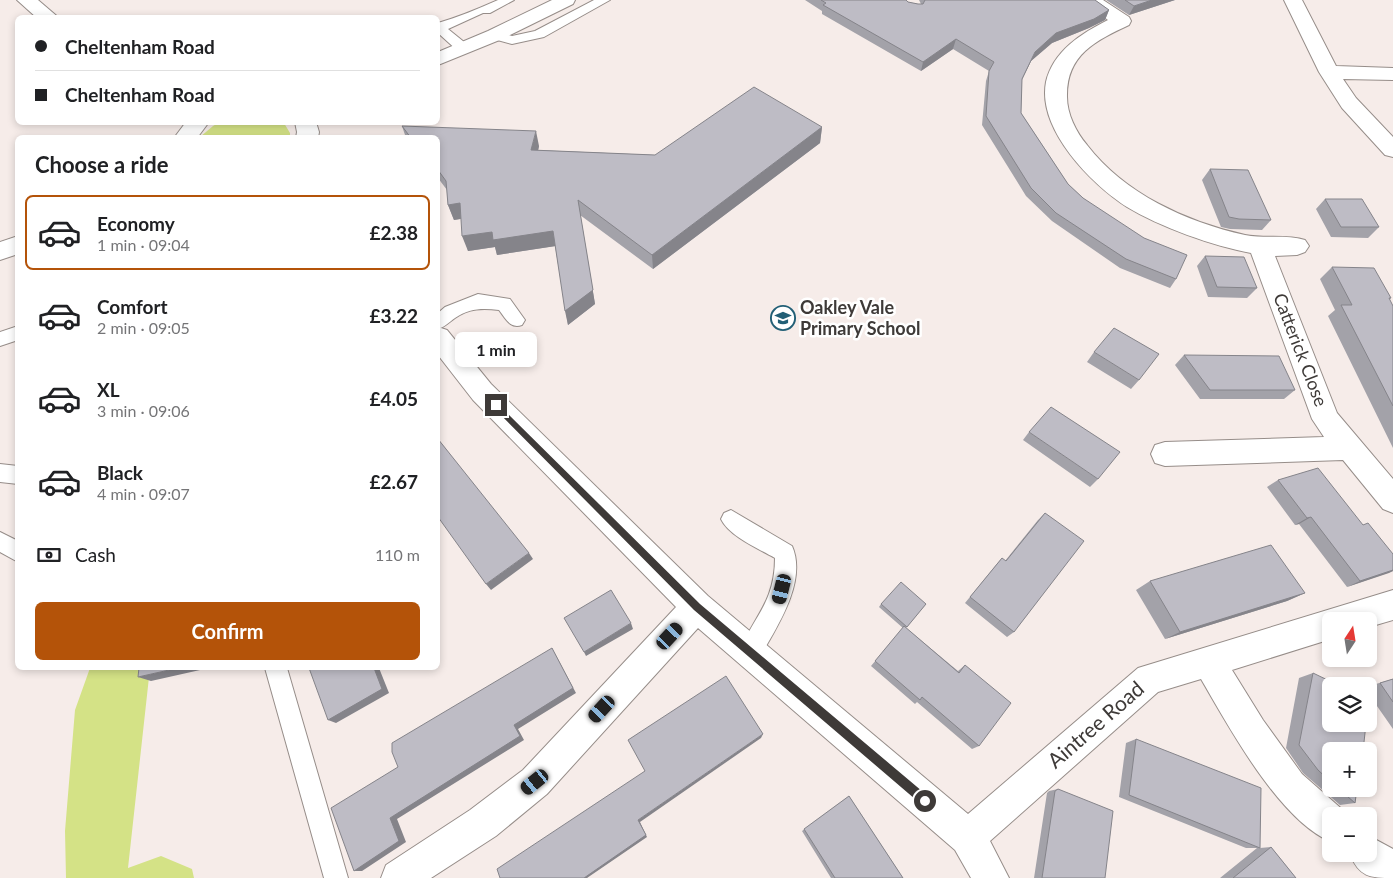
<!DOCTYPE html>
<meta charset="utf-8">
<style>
body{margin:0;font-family:Lato,sans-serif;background:#f2f2f2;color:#202124;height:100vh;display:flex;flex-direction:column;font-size:19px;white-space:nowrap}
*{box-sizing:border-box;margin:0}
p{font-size:16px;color:#757577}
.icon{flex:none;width:28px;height:28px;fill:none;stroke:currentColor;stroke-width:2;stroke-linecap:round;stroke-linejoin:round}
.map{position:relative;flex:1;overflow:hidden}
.panel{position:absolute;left:15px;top:135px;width:425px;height:535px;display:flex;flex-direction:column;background:#fff;border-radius:8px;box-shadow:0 2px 8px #0003}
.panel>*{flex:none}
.guide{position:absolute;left:15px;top:15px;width:425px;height:110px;border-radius:8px;box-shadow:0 2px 8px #0003;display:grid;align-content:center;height:110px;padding:0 20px;background:#fff}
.needle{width:32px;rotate:12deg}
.buttons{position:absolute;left:1322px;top:612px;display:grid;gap:10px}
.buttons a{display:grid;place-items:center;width:55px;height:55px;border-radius:8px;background:#fff;box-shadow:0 2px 8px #0003;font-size:25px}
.end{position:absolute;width:22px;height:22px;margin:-11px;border:6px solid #3e3a38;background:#fff;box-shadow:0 0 0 2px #fff}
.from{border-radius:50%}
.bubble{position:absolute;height:35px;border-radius:8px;background:#fff;box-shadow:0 2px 8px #0003;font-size:16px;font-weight:700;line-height:35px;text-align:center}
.car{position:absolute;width:15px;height:30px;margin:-15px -8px;border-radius:6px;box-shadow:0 0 4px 1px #0007;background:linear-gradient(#222 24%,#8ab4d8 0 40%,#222 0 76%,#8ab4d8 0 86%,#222 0)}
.guide b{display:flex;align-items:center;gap:18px;height:48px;font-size:19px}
.guide b+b{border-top:1px solid #e0e0e0}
.guide i{width:12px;height:12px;background:#202124}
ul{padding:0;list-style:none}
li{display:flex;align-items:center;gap:15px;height:75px;margin:0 10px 8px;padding:0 10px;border:2px solid transparent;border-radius:8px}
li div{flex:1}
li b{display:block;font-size:19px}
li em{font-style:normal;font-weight:700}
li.active{border-color:#b45309}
li>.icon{width:45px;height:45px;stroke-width:1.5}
h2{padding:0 20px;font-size:22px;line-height:60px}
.pay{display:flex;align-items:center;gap:12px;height:55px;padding:0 20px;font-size:19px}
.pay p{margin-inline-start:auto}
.cta{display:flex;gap:10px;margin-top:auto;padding:10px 20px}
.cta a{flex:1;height:58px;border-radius:8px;background:#b45309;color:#fff;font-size:20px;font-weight:700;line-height:58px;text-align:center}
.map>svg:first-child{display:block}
.green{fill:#d4e286}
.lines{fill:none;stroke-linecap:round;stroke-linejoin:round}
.service-casing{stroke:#968d89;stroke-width:2}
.minor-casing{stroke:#968d89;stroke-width:2}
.tertiary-casing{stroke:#968d89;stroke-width:2}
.service{fill:#fff;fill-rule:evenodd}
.minor{fill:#fff;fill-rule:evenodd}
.tertiary{fill:#fff;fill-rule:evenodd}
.wall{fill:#a3a2a9}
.shaded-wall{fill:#85848a}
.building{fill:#bebcc5;stroke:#85848a}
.route{fill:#3e3a38}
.labels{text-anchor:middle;stroke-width:5;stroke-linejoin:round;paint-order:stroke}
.poi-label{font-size:18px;font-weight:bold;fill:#3e3a38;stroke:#fff;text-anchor:start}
.street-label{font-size:18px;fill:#3e3a38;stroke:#fff}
.near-street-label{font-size:21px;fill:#3e3a38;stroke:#fff}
</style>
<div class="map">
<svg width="1393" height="878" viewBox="0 0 1393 878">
<rect width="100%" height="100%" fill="#f6ece9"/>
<path class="green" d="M220,122L284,123L290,133V138L200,137L213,126Z
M90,668H150L128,868L161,856L192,869L194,878H66L65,831L75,710Z"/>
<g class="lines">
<defs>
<path id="service" d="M498,0H514L490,13H483L448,29L469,46L471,49L469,52H459L438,33V23C458,17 478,9 498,0Z
M594,0H610L544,37L512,44L490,38L488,35L495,31L512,36L535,31Z
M478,294L510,299L525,320L522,325C510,329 506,319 499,310C483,308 469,308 455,318C449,322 445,327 438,329V313L445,307Z
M18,326V340L0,346V332Z
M0,464L18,466V484L0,482Z
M731,510L792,546C808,582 775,630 758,660L750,663L742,660L739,652C754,616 775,602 775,558C759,549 729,536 721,519L724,513Z
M0,532L18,541V562L0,552Z
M265,668H287L348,878H324Z"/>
<path id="minor" d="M1082,0H1103L1129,17L1131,21L1129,25C1095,41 1066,55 1067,97C1067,114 1076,132 1087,145C1125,194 1186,222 1245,235C1265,239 1286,234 1305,240L1309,246L1305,252L1297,255L1275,256L1337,413L1393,479V513L1383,509L1343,460L1165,466L1155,463L1151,454L1155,445L1165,442L1324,437L1312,419L1251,253C1213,246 1160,227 1127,207C1091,184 1037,129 1046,82C1053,51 1082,33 1108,20Z
M1284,0H1302L1336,66L1393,68V80L1343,79L1356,98L1393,137V157L1385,155L1342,108L1319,72Z
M18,236V254L0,260V242Z
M438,327L447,330L491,384L708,596L968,814L1138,668L1393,590V620L1369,627V621H1331V639L1232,670L1263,720L1302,774L1344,811L1346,816H1331V842C1279,820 1229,727 1201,679L1158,692L990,841L1009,878H971L955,850L698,628L547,794L496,836L431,878H381L386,865L470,810L523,770L676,607L473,400L438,355Z
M1369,836L1393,849V878C1370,878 1359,877 1350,854H1369Z"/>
<path id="tertiary" d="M17,0H38L59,18H37Z
M552,0H575L573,4L502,39L438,65V52L488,31Z
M186,122H209L197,138H174Z
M295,122H316L319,132L318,138H296L297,132Z"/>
</defs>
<use href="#service" class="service-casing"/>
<use href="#minor" class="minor-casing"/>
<use href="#tertiary" class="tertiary-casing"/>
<use href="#service" class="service"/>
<use href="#minor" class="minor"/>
<use href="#tertiary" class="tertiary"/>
</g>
<path class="wall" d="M805,0H906L908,2L918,4H921L919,0H1095L1109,10L1105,20L1089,28L1052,43L1031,61L1022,80L1021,113L1068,184L1083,198L1176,279L1170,288L1120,268L1052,221L1026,196L982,125L986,81L989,71L953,49L921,71L822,14V11Z
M1106,0H1175L1129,15Z
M402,126L539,146L538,150L655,155L822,127L820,143L653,269L580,215L595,304L568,325L555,246L497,255L495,247L468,251L461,219L454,220L448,205L447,190L438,178V138H406Z
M1210,169L1271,220L1262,230L1230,229L1221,227L1202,180Z
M1325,199L1379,227L1368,238L1331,237L1316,209Z
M1205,256L1257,288L1247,298L1208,297L1197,266Z
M1332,267L1391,298L1389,300L1393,306V448L1328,316L1335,310L1320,279Z
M1094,352L1139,380L1131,389L1087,362Z
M1184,355L1295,390L1284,399H1200L1175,365Z
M1029,432L1098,479L1090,487L1023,440Z
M1278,480L1393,554V571L1347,587L1299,524L1295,525L1267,487Z
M1045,513L1014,632L1007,637L965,603L996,565L1002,558L1005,561L1038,520Z
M1150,581L1305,593L1287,601L1165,639L1136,590Z
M881,604H926L906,628L958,671L965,665L979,746L972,749L917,702L915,704L871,666L903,628L879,607Z
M1313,673L1331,751V789H1357L1355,803L1340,805L1303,773L1286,748L1299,678Z
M1393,679V729L1370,696L1369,707V686Z
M1136,739L1260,848L1271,847L1296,878H1220L1257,848H1246L1119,797L1126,743Z
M1058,789L1105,878H1034L1047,793L1049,791Z
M849,796L903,878H831L802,831Z"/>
<path class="shaded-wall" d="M1152,0H1175L1129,15L1134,6Z
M1109,10L1105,20L1089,28L1052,43L1031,61L1018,88L1035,52L1056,33Z
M956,39L953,49L921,71L923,62Z
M822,127L820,143L653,269L652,255Z
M536,131L539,146L535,166L531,150Z
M578,200L595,304L568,325L565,311Z
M460,203L465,218L454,220L448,205Z
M553,231L556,246L497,255L495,247L468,251L462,236L492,232Z
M1311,517L1299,524L1295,525L1307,518Z
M529,553L533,559L491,590L486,584Z
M1393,570V571L1389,573L1347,587L1360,581Z
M1305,593L1287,601L1165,639L1180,632Z
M631,623L633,629L586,656L584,652Z
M552,648L576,693L518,729L524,740L397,819L406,842L362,871H354L390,818L514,725Z
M178,668H209L151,681L138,677Z
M374,668H379L389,693L336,723L328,720Z
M763,734L761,738L640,822L647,837L587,878H584L638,820Z"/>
<path class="building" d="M821,0H906L908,2L918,4H923L925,0H1095L1109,10L1094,19L1056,33L1035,52L1022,79L1021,113L1068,184L1083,198L1144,238L1187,255L1176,279L1126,259L1056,213L1031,188L986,116L989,71L994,62L956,39L923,62L823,5L826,3Z
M1125,0H1152L1134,6Z
M754,87L822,127L652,255L578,200L593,290L565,311L553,231L493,240L492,232L462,236L460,203L448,205L446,181L438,170V138H411L402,126L536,131L531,150L655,155Z
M1210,169L1248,170L1271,220L1239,219L1229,217Z
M1325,199H1362L1379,227H1341Z
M1205,256L1244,257L1257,288L1217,287Z
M1332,267L1374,268L1391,298H1389L1393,306V406L1341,305H1352Z
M1114,328L1159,354L1139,380L1094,352Z
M1184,355L1279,356L1295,390H1210Z
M1051,407L1120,452L1098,479L1029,432Z
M438,439L529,553L486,584L438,517Z
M1318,468L1363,525L1368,523L1393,554V570L1360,581L1311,517L1307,518L1278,480Z
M1045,513L1084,541L1014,632L970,597L1002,558L1006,561Z
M1271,545L1305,593L1180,632L1150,581Z
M901,582L926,604L907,627L881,604Z
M611,590L631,623L584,652L564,618Z
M904,626L959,673L965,665L1011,703L979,746L922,697L920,700L875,661Z
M552,648L573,688L514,725L520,736L390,818L399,841L354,871L331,808L398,767L392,752V743Z
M139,668H178L138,677Z
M309,668H374L382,689L328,720Z
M1313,673L1340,686H1331V724H1366L1363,751H1331V782L1318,770L1299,745Z
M726,676L763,734L638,820L646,835L584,878H500L497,869L645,771L628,740Z
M1393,679V702L1380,683Z
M1372,686L1369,707V687Z
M1136,739L1261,788L1260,848L1129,795Z
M1058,789L1113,811L1105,878H1042L1055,791Z
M1339,789H1357L1355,803Z
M849,796L903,878H835L804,829Z
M1271,847L1296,878H1233Z"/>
<path class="route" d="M496,402L700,604L929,797L930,801L929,805L925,806L922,805L694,610L493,407L492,405Z"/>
<defs>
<symbol id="school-ring" viewBox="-11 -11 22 22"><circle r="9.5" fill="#fff" stroke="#225f76" stroke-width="1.5"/><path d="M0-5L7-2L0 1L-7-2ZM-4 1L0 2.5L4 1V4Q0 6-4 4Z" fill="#225f76"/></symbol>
</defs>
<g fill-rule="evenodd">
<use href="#school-ring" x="769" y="304" width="28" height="28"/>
</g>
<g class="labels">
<g class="poi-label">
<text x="800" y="314">Oakley Vale<tspan x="800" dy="21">Primary School</tspan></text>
</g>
<g class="street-label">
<text transform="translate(1300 350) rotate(69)" y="6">Catterick Close</text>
</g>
<g class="near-street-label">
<text transform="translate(1096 725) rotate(-41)" y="7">Aintree Road</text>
</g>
</g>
</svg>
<div class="buttons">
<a><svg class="needle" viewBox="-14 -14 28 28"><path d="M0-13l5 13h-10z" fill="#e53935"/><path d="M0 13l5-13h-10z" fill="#757577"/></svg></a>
<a><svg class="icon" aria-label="layers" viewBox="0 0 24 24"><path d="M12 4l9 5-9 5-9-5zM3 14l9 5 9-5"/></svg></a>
<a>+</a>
<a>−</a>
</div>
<i class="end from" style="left:925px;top:801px"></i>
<i class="end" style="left:496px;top:405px"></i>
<div class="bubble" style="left:455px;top:332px;width:82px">1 min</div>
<i class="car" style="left:782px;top:589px;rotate:194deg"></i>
<i class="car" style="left:670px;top:636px;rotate:43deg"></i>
<i class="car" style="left:602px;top:709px;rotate:223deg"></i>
<i class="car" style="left:535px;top:782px;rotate:231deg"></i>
<div class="guide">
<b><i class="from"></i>Cheltenham Road</b>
<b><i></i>Cheltenham Road</b>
</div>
<section class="panel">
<h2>Choose a ride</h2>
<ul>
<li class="active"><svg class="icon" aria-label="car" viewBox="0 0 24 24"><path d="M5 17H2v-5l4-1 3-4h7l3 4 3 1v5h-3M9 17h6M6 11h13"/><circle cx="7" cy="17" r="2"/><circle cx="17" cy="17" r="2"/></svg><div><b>Economy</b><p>1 min · 09:04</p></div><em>£2.38</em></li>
<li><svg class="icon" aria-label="car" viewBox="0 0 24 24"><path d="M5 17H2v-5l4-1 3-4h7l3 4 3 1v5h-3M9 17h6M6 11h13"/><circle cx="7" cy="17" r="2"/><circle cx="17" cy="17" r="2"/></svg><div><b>Comfort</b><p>2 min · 09:05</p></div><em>£3.22</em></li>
<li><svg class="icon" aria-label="car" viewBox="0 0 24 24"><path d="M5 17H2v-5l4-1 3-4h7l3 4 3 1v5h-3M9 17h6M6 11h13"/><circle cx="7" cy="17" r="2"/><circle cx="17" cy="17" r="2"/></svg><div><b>XL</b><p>3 min · 09:06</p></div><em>£4.05</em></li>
<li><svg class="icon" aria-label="car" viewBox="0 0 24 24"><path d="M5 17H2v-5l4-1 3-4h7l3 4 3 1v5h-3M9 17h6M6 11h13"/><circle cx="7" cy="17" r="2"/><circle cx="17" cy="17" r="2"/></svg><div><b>Black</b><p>4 min · 09:07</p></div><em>£2.67</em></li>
</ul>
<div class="pay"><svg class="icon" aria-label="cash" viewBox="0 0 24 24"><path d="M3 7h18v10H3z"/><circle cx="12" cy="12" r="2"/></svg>Cash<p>110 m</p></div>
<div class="cta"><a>Confirm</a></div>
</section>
</div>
